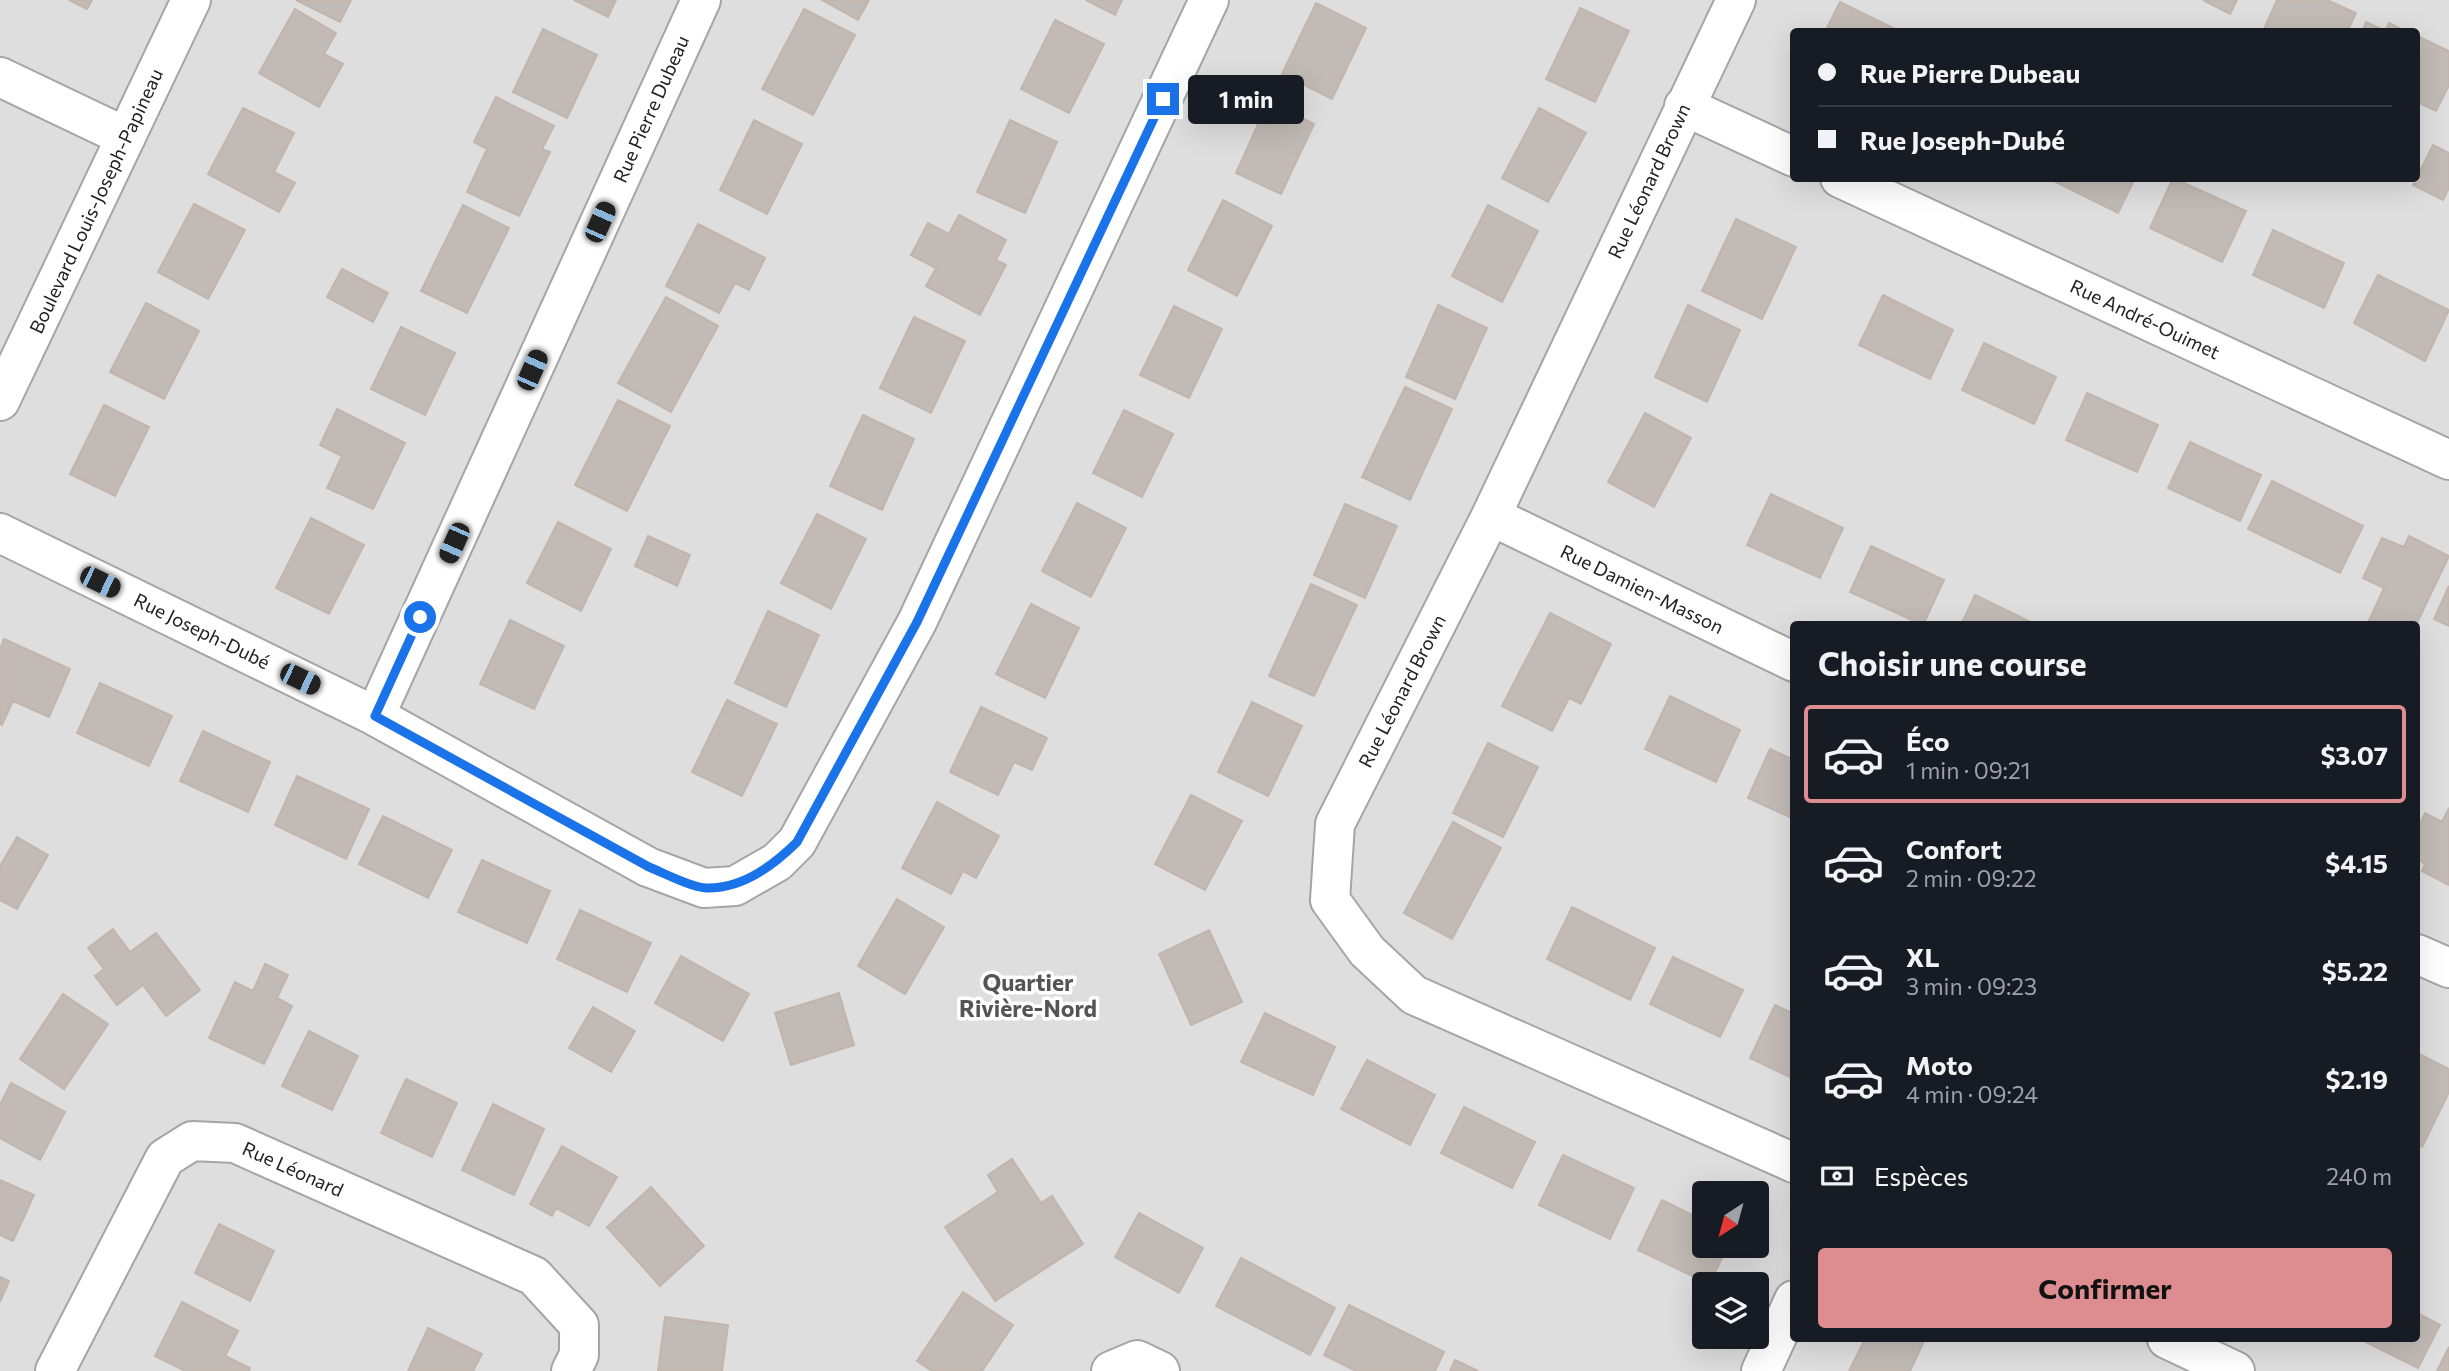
<!DOCTYPE html>
<html lang="fr">
<meta charset="utf-8">
<style>
body{margin:0;font-family:Commissioner,sans-serif;background:#20242c;color:#f1f3f6;height:100vh;display:flex;flex-direction:column;font-size:26px;white-space:nowrap}
*{box-sizing:border-box;margin:0}
p{font-size:23px;color:#9ea1a6}
.icon{flex:none;width:38px;height:38px;fill:none;stroke:currentColor;stroke-width:2;stroke-linecap:round;stroke-linejoin:round}
.map{position:relative;flex:1;overflow:hidden}
.panel{position:absolute;left:1790px;top:621px;width:630px;height:721px;display:flex;flex-direction:column;background:#171b24;border-radius:7px;box-shadow:0 7px 28px #0002}
.panel>*{flex:none}
.guide{position:absolute;left:1790px;top:28px;width:630px;height:154px;border-radius:7px;box-shadow:0 7px 28px #0002;display:grid;align-content:center;height:154px;padding:0 28px;background:#171b24}
.needle{width:46px;rotate:216deg}
.tools{position:absolute;left:1692px;top:1181px;display:grid;gap:14px}
.tools a{display:grid;place-items:center;width:77px;height:77px;border-radius:7px;background:#171b24;box-shadow:0 7px 28px #0002;font-size:35px}
.end{position:absolute;width:32px;height:32px;margin:-16px;border:9px solid #1a73e8;background:#fff;box-shadow:0 0 0 4px #fff}
.from{border-radius:50%}
.bubble{position:absolute;height:49px;border-radius:7px;background:#171b24;box-shadow:0 7px 28px #0002;font-size:23px;font-weight:700;line-height:49px;text-align:center}
.car{position:absolute;width:21px;height:42px;margin:-21px -10px;border-radius:9px;box-shadow:0 0 5px 2px #0007;background:linear-gradient(#222 24%,#8ab4d8 0 40%,#222 0 76%,#8ab4d8 0 86%,#222 0)}
.guide b{display:flex;align-items:center;gap:24px;height:66px;font-size:26px}
.guide b+b{border-top:2px solid #363941}
.guide i{width:18px;height:18px;background:#f1f3f6}
ul{padding:0;list-style:none}
li{display:flex;align-items:center;gap:21px;height:98px;margin:0 14px 10px;padding:0 14px;border:4px solid transparent;border-radius:7px}
li div{flex:1}
li b{display:block;font-size:26px}
li em{font-style:normal;font-weight:700}
li.on{border-color:#dd8c90}
li>.icon{width:63px;height:63px;stroke-width:1.5}
h2{padding:0 28px;font-size:32px;line-height:84px}
.pay{display:flex;align-items:center;gap:18px;height:77px;padding:0 28px;font-size:26px}
.pay p{margin-inline-start:auto}
.primary-button{display:flex;gap:14px;margin-top:auto;padding:14px 28px}
.primary-button a{flex:1;height:80px;border-radius:7px;background:#dd8c90;color:#111;font-size:28px;font-weight:700;line-height:80px;text-align:center}
.map>svg:first-child{display:block}
.residential{fill:#dfdede;fill-rule:evenodd}
.building{fill:#c1bab5;stroke:#c2b5ac;stroke-width:2}
.lines{fill:none;stroke-linecap:round;stroke-linejoin:round}
.street-casing{stroke:#a5a5a5;stroke-width:42}
.street{stroke:#fff;stroke-width:38}
.route{stroke:#1a73e8;stroke-width:9}
.labels{text-anchor:middle;stroke-width:7;stroke-linejoin:round;paint-order:stroke}
.street-label{font-size:19px;fill:#212121;stroke:#fff}
.quarter-label{font-size:23px;font-weight:bold;fill:#545454;stroke:#fff}
</style>
<div class="map">
<svg width="2449" height="1371" viewBox="0 0 2449 1371">
<rect width="100%" height="100%" fill="#f1eee9"/>
<path class="residential" d="M0,0H2449V1371H0ZM1794,32H2417V178H1794ZM1794,625H2417V1339H1794ZM1704,1194H1757V1246H1704ZM1704,1284H1757V1337H1704Z"/>
<path class="building" d="M69,0H92L87,9Z
M296,0H351L340,22Z
M574,0H616L608,17Z
M822,0H869L858,20Z
M1086,0H1122L1115,15Z
M2203,0H2237L2230,14Z
M2277,0H2327L2356,13L2347,32H2269L2264,29Z
M1840,2L1901,32H1825Z
M1316,3L1366,28L1332,99L1282,74Z
M1580,8L1629,31L1595,102L1546,79Z
M295,9L336,33L324,54L343,64L319,107L259,73Z
M804,9L855,35L813,115L762,89Z
M1055,20L1104,44L1069,113L1021,89Z
M2366,22L2385,31L2389,23L2407,32H2362Z
M543,29L597,55L567,118L513,92Z
M2417,36L2449,51V85L2436,111L2417,102Z
M496,97L554,126L542,149L550,152L519,216L467,192L487,149L474,142Z
M1268,102L1314,124L1281,194L1236,173Z
M243,108L294,133L274,172L295,183L279,212L208,174Z
M1539,108L1586,133L1548,202L1502,178Z
M754,120L802,144L767,214L720,190Z
M1010,120L1057,142L1025,213L977,192Z
M2433,145L2449,153V188L2443,200L2413,185Z
M2048,178H2135L2118,213Z
M2173,178L2246,211L2222,262L2150,228Z
M1223,200L1272,226L1237,296L1188,270Z
M194,204L245,230L208,299L158,272Z
M463,205L509,228L467,313L421,291Z
M1488,205L1538,231L1502,302L1452,276Z
M959,215L1006,240L996,260L1006,265L980,315L926,286L936,268L911,255L928,223L949,234Z
M1736,219L1796,247L1762,319L1702,291Z
M698,224L765,258L749,290L735,283L719,313L666,286Z
M2273,230L2344,263L2324,308L2253,275Z
M342,269L388,293L373,322L327,297Z
M2378,275L2449,310L2425,361L2354,323Z
M1883,295L1953,330L1930,379L1859,345Z
M666,297L718,326L671,412L618,383Z
M146,303L199,331L164,399L110,372Z
M1438,305L1487,328L1455,399L1406,377Z
M1688,305L1740,330L1707,402L1655,377Z
M1174,306L1222,329L1189,398L1140,375Z
M914,317L965,341L931,413L880,388Z
M401,327L455,353L425,415L371,389Z
M1984,343L2056,377L2034,424L1962,390Z
M1405,387L1452,409L1410,500L1362,477Z
M2087,393L2158,425L2137,472L2066,440Z
M618,400L670,426L627,511L575,485Z
M104,405L149,427L115,496L70,474Z
M337,409L405,443L373,509L327,488L342,456L320,445Z
M1124,410L1173,434L1142,497L1093,473Z
M1645,413L1691,438L1654,507L1608,482Z
M863,415L914,439L882,510L830,486Z
M2190,442L2261,475L2240,521L2168,488Z
M2272,481L2363,526L2340,573L2248,529Z
M1771,494L1843,528L1820,578L1747,545Z
M1077,503L1126,528L1091,597L1042,571Z
M1345,504L1397,526L1365,598L1314,575Z
M817,514L866,539L831,609L781,583Z
M311,518L364,545L329,614L276,588Z
M558,522L611,549L581,611L527,583Z
M648,536L690,555L677,586L635,566Z
M2409,536L2449,556L2416,625H2367L2384,588L2363,578L2382,538L2404,547Z
M1871,546L1944,580L1923,625L1850,592Z
M1311,584L1357,605L1314,696L1269,676Z
M2449,586V626L2434,619Z
M1975,595L2037,625H1961Z
M1031,604L1079,628L1045,698L996,674Z
M768,611L819,635L786,707L735,683Z
M1550,613L1611,644L1581,704L1569,698L1552,731L1502,706Z
M510,620L564,646L534,709L480,684Z
M4,639L70,669L49,717L13,701L2,725L0,724V649Z
M100,683L172,716L149,766L77,733Z
M1670,696L1740,730L1716,782L1645,749Z
M727,700L777,724L742,796L692,772Z
M1252,702L1302,726L1268,796L1218,772Z
M981,707L1047,738L1032,770L1014,762L998,795L950,772Z
M203,731L270,762L248,812L180,781Z
M1488,743L1538,767L1503,837L1453,813Z
M1770,749L1794,760V819L1748,798Z
M297,776L369,809L346,859L275,825Z
M1191,795L1242,821L1205,890L1155,864Z
M937,802L999,836L976,878L963,871L951,894L902,868Z
M2449,808V885L2422,871L2425,864L2417,859V830L2425,813L2442,822Z
M383,816L452,850L428,898L359,864Z
M1453,822L1501,848L1452,939L1404,913Z
M17,837L48,855L17,909L0,900V866Z
M482,860L550,891L527,943L458,912Z
M897,899L944,927L905,994L858,966Z
M1572,907L1655,948L1630,1000L1547,959Z
M580,910L651,943L627,992L557,959Z
M113,929L130,952L156,933L200,990L166,1016L143,985L117,1005L95,976L104,969L88,948Z
M1209,930L1242,1002L1191,1025L1159,954Z
M681,956L749,994L723,1041L655,1003Z
M1673,957L1743,990L1720,1037L1650,1004Z
M265,964L288,975L277,998L292,1006L264,1064L209,1038L235,982L253,991Z
M839,993L854,1045L791,1065L775,1013Z
M63,994L108,1024L64,1089L20,1059Z
M1775,1005L1794,1014V1079L1750,1058Z
M593,1007L635,1031L611,1072L569,1048Z
M1265,1013L1335,1047L1313,1095L1241,1062Z
M309,1031L358,1056L332,1110L282,1086Z
M2417,1053L2449,1069V1092L2422,1147L2417,1144Z
M1367,1060L1435,1095L1410,1145L1341,1109Z
M406,1079L457,1103L432,1157L381,1133Z
M11,1083L65,1112L40,1160L0,1138V1105Z
M493,1104L544,1129L514,1195L462,1170Z
M1464,1107L1535,1142L1512,1188L1441,1153Z
M562,1146L617,1177L589,1226L556,1208L552,1216L530,1204Z
M1563,1155L1634,1188L1610,1239L1539,1205Z
M1012,1159L1041,1203L1052,1196L1083,1244L995,1301L945,1227L998,1192L988,1175Z
M0,1180L34,1195L13,1241L0,1235Z
M651,1187L704,1246L660,1286L607,1227Z
M1662,1200L1704,1221V1246H1728L1709,1284L1638,1250Z
M1139,1213L1203,1248L1179,1293L1115,1257Z
M219,1224L274,1251L250,1301L195,1273Z
M1241,1258L1335,1308L1310,1355L1216,1306Z
M0,1277L9,1281L0,1302Z
M963,1292L1013,1325L982,1371H932L917,1361Z
M182,1302L238,1331L225,1356L250,1368L249,1371H185L155,1356Z
M1349,1305L1444,1352L1435,1371H1356L1324,1355Z
M2417,1313L2440,1325L2418,1368L2360,1339H2417Z
M665,1317L728,1325L722,1371H658Z
M428,1328L482,1354L473,1371H408Z
M1865,1339H1925L1910,1371H1849Z
M2449,1347V1371H2437Z
M1455,1360L1478,1371H1450Z"/>
<g class="lines">
<defs>
<path id="street" d="M1736,0L1491,516L1335,824L1330,900L1367,951L1414,995L1794,1163
M0,77L126,137
M1684,106L1794,157
M1840,178L2449,460
M0,401L191,0
M1491,516L1794,662
M0,533L375,716L648,867L704,888L735,886L777,862L797,842L917,622L1209,0
M375,716L701,0
M2417,954L2449,968
M2167,1339L2235,1371
M55,1371L165,1158L192,1141L235,1143L534,1276L579,1325V1355L571,1371
M1111,1371L1137,1360L1160,1371
M1761,1371L1794,1300"/>
</defs>
<use href="#street" class="street-casing"/>
<use href="#street" class="street"/>
</g>
<g class="lines">
<path class="route" d="M420,617L375,716L649,867C664,873 690,887 706,888C742,889 773,866 797,842L917,622L1163,99"/>
</g>
<g class="labels">
<g class="street-label">
<text transform="translate(651 109) rotate(-66)" y="7">Rue Pierre Dubeau</text>
<text transform="translate(1649 181) rotate(-65)" y="7">Rue Léonard Brown</text>
<text transform="translate(96 201) rotate(-65)" y="7">Boulevard Louis-Joseph-Papineau</text>
<text transform="translate(2145 319) rotate(25)" y="7">Rue André-Ouimet</text>
<text transform="translate(1642 589) rotate(26)" y="7">Rue Damien-Masson</text>
<text transform="translate(202 631) rotate(26)" y="7">Rue Joseph-Dubé</text>
<text transform="translate(1402 691) rotate(-63)" y="7">Rue Léonard Brown</text>
<text transform="translate(293 1169) rotate(24)" y="7">Rue Léonard</text>
</g>
<g class="quarter-label">
<text x="1028" y="991">Quartier<tspan x="1028" dy="26">Rivière-Nord</tspan></text>
</g>
</g>
</svg>
<div class="tools">
<a><svg class="needle" viewBox="-14 -14 28 28"><path d="M0-13l5 13h-10z" fill="#e53935"/><path d="M0 13l5-13h-10z" fill="#9ea1a6"/></svg></a>
<a><svg class="icon" aria-label="layers" viewBox="0 0 24 24"><path d="M12 4l9 5-9 5-9-5zM3 14l9 5 9-5"/></svg></a>
</div>
<i class="end from" style="left:420px;top:617px"></i>
<i class="end" style="left:1163px;top:99px"></i>
<div class="bubble" style="left:1188px;top:75px;width:116px">1 min</div>
<i class="car" style="left:600px;top:222px;rotate:24deg"></i>
<i class="car" style="left:532px;top:370px;rotate:24deg"></i>
<i class="car" style="left:454px;top:543px;rotate:204deg"></i>
<i class="car" style="left:100px;top:582px;rotate:116deg"></i>
<i class="car" style="left:300px;top:679px;rotate:116deg"></i>
<div class="guide">
<b><i class="from"></i>Rue Pierre Dubeau</b>
<b><i></i>Rue Joseph-Dubé</b>
</div>
<section class="panel">
<h2>Choisir une course</h2>
<ul>
<li class="on"><svg class="icon" aria-label="car" viewBox="0 0 24 24"><path d="M5 17H2v-5l4-1 3-4h7l3 4 3 1v5h-3M9 17h6M6 11h13"/><circle cx="7" cy="17" r="2"/><circle cx="17" cy="17" r="2"/></svg><div><b>Éco</b><p>1 min · 09:21</p></div><em>$3.07</em></li>
<li><svg class="icon" aria-label="car" viewBox="0 0 24 24"><path d="M5 17H2v-5l4-1 3-4h7l3 4 3 1v5h-3M9 17h6M6 11h13"/><circle cx="7" cy="17" r="2"/><circle cx="17" cy="17" r="2"/></svg><div><b>Confort</b><p>2 min · 09:22</p></div><em>$4.15</em></li>
<li><svg class="icon" aria-label="car" viewBox="0 0 24 24"><path d="M5 17H2v-5l4-1 3-4h7l3 4 3 1v5h-3M9 17h6M6 11h13"/><circle cx="7" cy="17" r="2"/><circle cx="17" cy="17" r="2"/></svg><div><b>XL</b><p>3 min · 09:23</p></div><em>$5.22</em></li>
<li><svg class="icon" aria-label="car" viewBox="0 0 24 24"><path d="M5 17H2v-5l4-1 3-4h7l3 4 3 1v5h-3M9 17h6M6 11h13"/><circle cx="7" cy="17" r="2"/><circle cx="17" cy="17" r="2"/></svg><div><b>Moto</b><p>4 min · 09:24</p></div><em>$2.19</em></li>
</ul>
<div class="pay"><svg class="icon" aria-label="cash" viewBox="0 0 24 24"><path d="M3 7h18v10H3z"/><circle cx="12" cy="12" r="2"/></svg>Espèces<p>240 m</p></div>
<div class="primary-button"><a>Confirmer</a></div>
</section>
</div>
